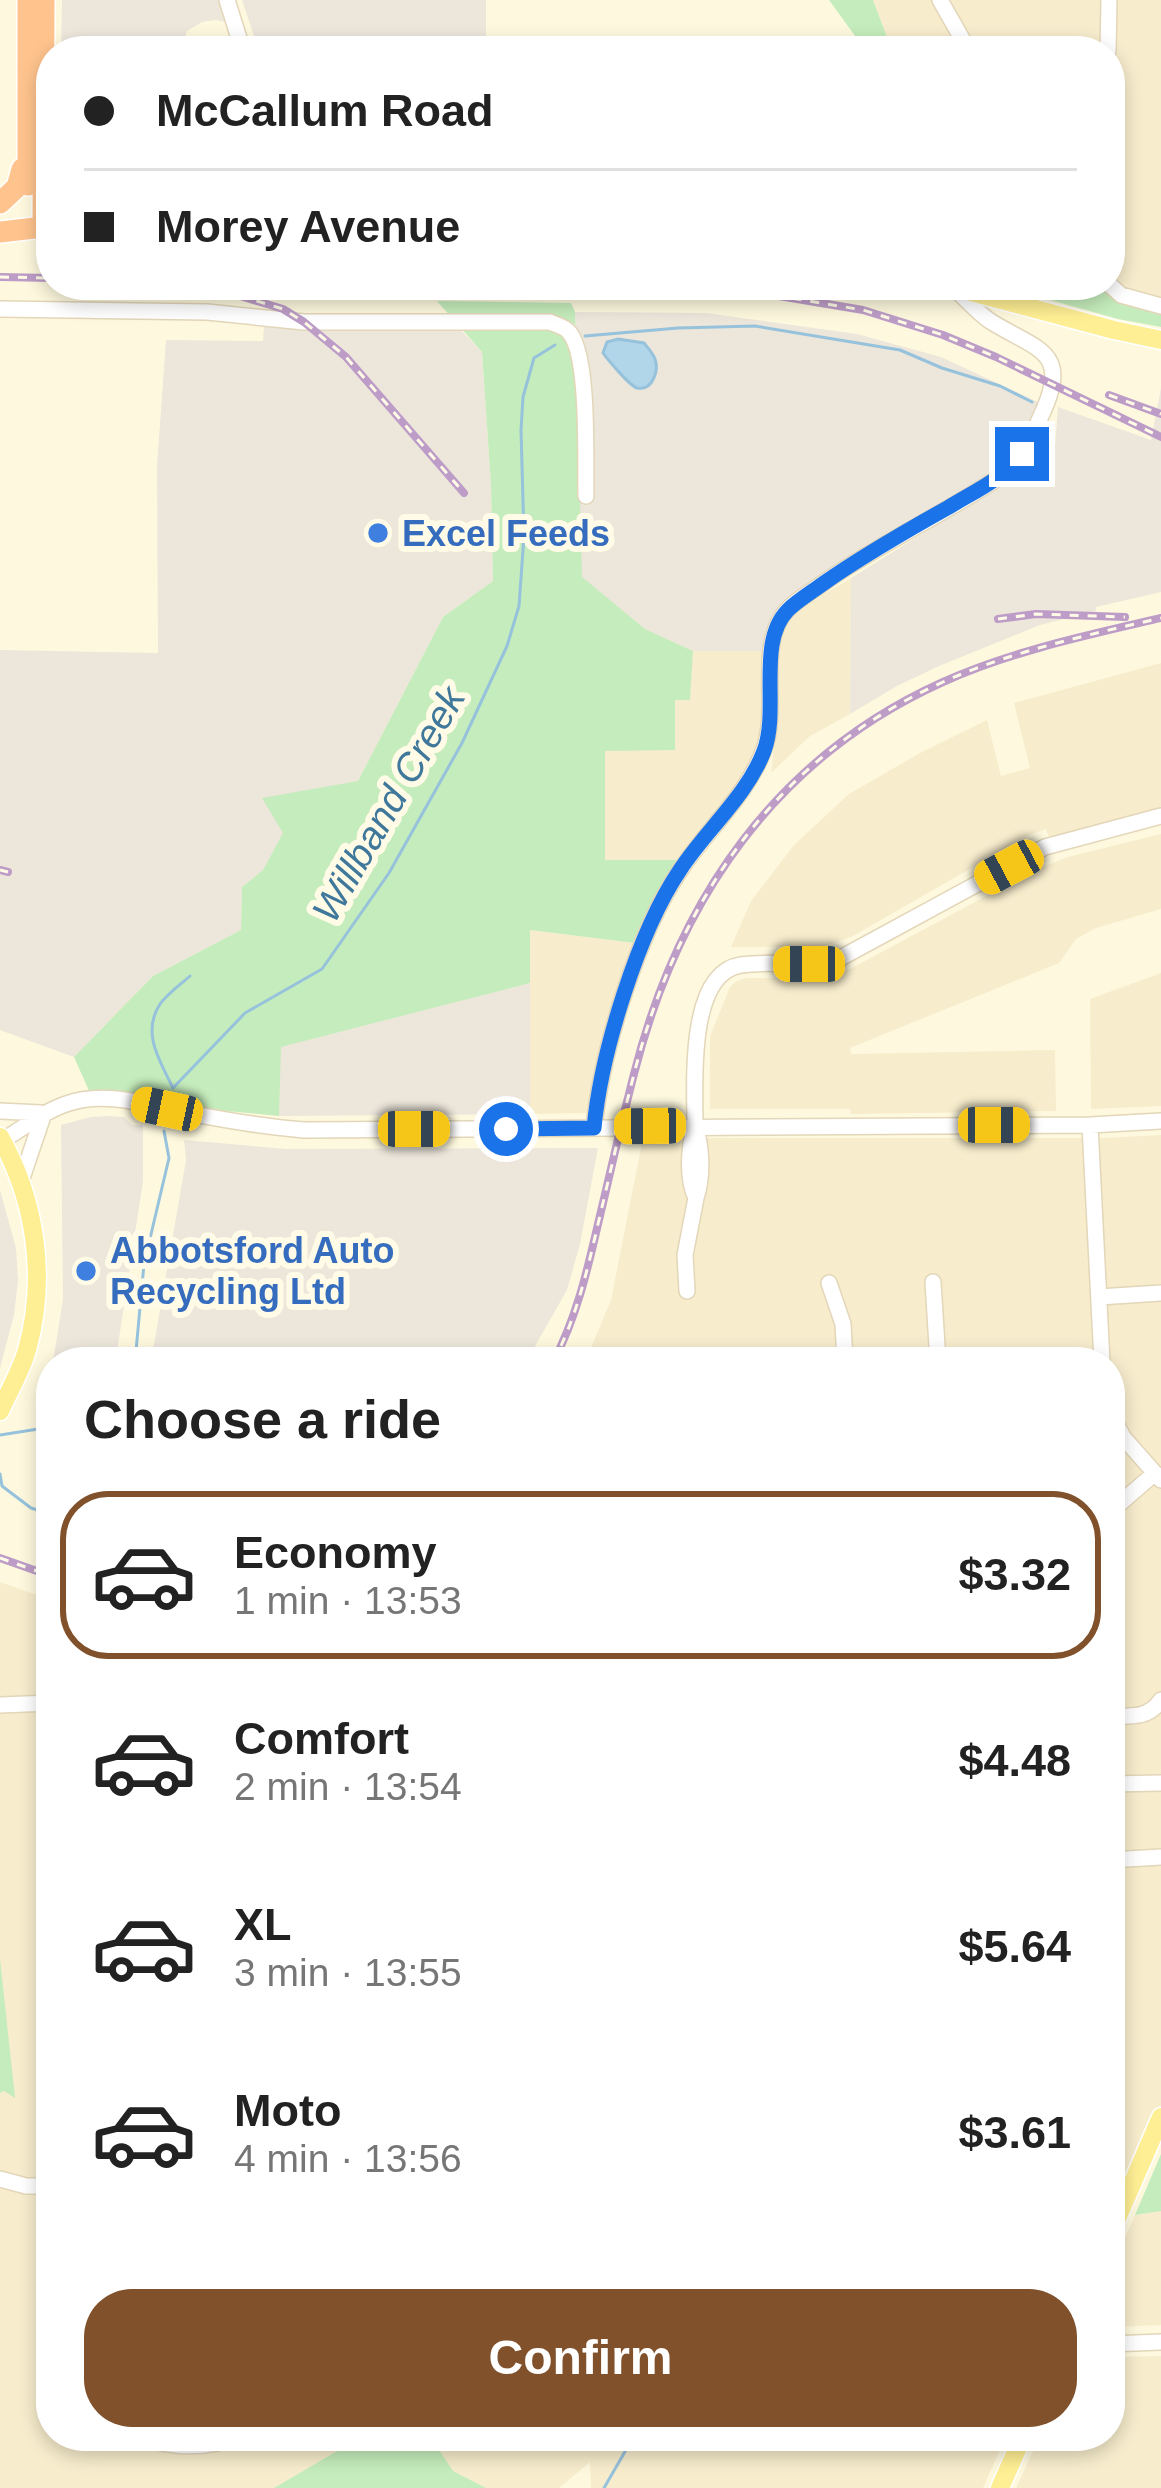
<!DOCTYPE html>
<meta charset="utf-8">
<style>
body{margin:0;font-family:Arial,sans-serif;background:#f2f2f2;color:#222;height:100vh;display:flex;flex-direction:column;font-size:45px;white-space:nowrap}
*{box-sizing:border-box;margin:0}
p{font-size:39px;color:#767676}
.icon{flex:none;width:66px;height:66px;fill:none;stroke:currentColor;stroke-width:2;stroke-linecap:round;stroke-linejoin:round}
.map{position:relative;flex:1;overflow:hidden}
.details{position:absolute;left:36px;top:1347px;width:1089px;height:1104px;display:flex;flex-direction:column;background:#fff;border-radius:48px;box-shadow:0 6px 18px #0003}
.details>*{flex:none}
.top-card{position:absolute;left:36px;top:36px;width:1089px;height:264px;border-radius:48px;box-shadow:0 6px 18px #0003;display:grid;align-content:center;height:264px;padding:0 48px;background:#fff}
.end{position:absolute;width:54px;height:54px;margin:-27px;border:15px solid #1a73e8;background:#fff;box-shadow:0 0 0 6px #fff}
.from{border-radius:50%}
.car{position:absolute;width:36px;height:72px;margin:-36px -18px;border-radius:15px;box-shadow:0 0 9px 3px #0007;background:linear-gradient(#f5c518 24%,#345 0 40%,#f5c518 0 76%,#345 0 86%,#f5c518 0)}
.top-card b{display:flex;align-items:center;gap:42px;height:114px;font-size:45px}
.top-card b+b{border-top:3px solid #e0e0e0}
.top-card i{width:30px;height:30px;background:#222}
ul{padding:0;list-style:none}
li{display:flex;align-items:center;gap:36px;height:168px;margin:0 24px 18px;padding:0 24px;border:6px solid transparent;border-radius:48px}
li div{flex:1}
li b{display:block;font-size:45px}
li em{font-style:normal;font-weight:600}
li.selected{border-color:#80512b}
li>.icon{width:108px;height:108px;stroke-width:1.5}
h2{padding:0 48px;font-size:54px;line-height:144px}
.action{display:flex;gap:24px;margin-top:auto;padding:24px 48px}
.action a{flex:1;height:138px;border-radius:48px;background:#80512b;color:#fff;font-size:48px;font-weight:600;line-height:138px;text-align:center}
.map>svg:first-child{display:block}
.residential{fill:#f7eccc}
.industrial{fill:#ece6db}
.green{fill:#c5ecbc}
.water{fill:#b1d5e9;stroke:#96c2dc;stroke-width:3}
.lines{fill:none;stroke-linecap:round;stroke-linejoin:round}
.stream{stroke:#96c2dc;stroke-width:3}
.minor-casing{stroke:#e3d6b9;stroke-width:18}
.major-casing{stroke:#fff;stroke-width:21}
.highway-casing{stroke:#fff;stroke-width:24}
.minor{stroke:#fff;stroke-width:15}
.major{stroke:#ffef94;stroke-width:18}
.highway{stroke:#ffc48e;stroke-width:21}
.rail-casing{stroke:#bd9dc7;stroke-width:8}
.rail{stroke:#fffbe6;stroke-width:3;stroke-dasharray:9;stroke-linecap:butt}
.route{stroke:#1a73e8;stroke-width:15}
.shop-dot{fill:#3f7fe0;stroke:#fffbe6;stroke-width:4.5}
.labels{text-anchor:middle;stroke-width:12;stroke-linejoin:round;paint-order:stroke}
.shop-label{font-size:36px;font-weight:bold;fill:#366cbe;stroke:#fffbe6;text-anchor:start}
.water-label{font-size:39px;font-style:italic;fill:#40789b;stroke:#fffbe6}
</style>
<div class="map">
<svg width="1161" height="2488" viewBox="0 0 1161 2488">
<rect width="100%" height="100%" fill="#fef9de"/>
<path class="residential" d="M873,0H1161V311L1111,299L1100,286L1078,285H1110V51H918L915,46L890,45Z
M851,578L850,714L810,736L771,773L778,713V656L782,634L789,618L799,609Z
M693,651H767L760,751L685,860H605V751L675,699H690Z
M1161,663V809L1049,838L1046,829L1027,836L853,936L832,944L816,947H731L751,901L794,845L849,794L920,753L987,720L1001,776L1030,768L1014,703Z
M1161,834V909L1096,928L1076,939L1059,963L850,1048L851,1054L1055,1050L1056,1111L851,1114L850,1109H710V1036L730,987L735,982L746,978H809L850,969L1035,870L1068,857Z
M530,930L635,943L588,1113L530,1114Z
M1161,973V1106L1091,1109L1090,999Z
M1161,1135V2111L1110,2230V1362H585L611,1300L643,1138H1105Z
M0,1582L51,1600V2436H374L349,2444L274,2488H0Z
M1161,2211V2325L1110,2327V2272L1135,2215Z
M1161,2356V2488H1016L1040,2436H1110V2357Z
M430,2436H770L773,2439L782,2436H1006L983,2488H591L590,2462L559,2488H486L453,2471Z"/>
<path class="industrial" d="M62,0H220L227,22L215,20L202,22L187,31L180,51H61Z
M242,0H486V51H259Z
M575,312L706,313L857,334L941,357L1038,402L1024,439L1002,466L792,600L767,651H693L645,629L581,577Z
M457,326L482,352L491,485L493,581L443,617L358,781L284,833L263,870L242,887L241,930L153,976L74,1057L0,1030V650L158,653L157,466L166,340L263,341L264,327Z
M1161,388V592L1096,607V611L1040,625L939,666L897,686L850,714L851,578L1002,484L1026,474H1053L1058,407L1151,440Z
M530,983V1114L279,1116L280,1047Z
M107,1116L124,1117L132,1125H143V1181L116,1358L113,1362H53L63,1299L61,1125L91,1117Z
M184,1140L286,1149L598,1148L580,1244L567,1290L526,1362H151L186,1160Z
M0,1190L16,1248L18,1280L14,1315L0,1368Z"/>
<path class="green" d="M829,0H873L890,45L916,46L918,51H866Z
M1023,285L1100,286C1112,305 1140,306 1161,311V327L1118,319L1025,293Z
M437,301L571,303L575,312L582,577L645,629L693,651L690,700H675V750L605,751V860H685L635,943L530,930V983L281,1047L279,1116L195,1108L90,1093L74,1057L153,976L241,930L242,887L263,870L283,833L262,798L358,781L443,617L493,581L491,485L482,352Z
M0,1959L15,2098L4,2091L0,2093Z
M1161,2154V2211L1135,2215Z
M374,2436H430L453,2471L486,2488H274L349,2444Z"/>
<path class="water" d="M618,339L644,343C648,348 653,353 655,359C659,370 653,391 637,388C630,386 608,360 603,353L607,342Z"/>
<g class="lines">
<path class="stream" d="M585,336L678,328L755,326L900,350L942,368L1000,386L1032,402
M190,976C181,984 167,994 160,1004C141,1033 160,1061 173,1088L245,1013L322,969L389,873L462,743L507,646L519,606L524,536L521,430L523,397L534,358L555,345
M135,1362L144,1264L169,1158L164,1131
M0,1435L51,1427
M0,1474L2,1486L31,1508L51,1514
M604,2488L634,2436"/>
<defs>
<path id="minor" d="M227,0L243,51
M940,0L969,51
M1108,51L1109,0
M1110,285L1121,295L1161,306
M0,309L207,312L304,322H550C556,325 563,326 568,331C590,352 585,462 586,496
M0,1111L41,1113
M1090,1125L1102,1362
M695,1126C702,1147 703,1177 696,1198C686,1178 689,1146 695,1126C695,1085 687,973 741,965C772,960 804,968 835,961L1045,847L1161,816
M594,1128C601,1053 638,931 681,869C707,830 748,794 764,749C779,708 758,649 783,615C793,601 813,591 826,581C884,541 949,512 1007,472C1023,456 1032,437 1041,416C1072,350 1038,351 990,321C977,312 967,300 955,289
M2,1141C23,1128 43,1112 66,1104C107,1089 153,1107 194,1114C230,1121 267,1127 304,1130L1090,1125L1161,1121
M21,1181L43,1116
M933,1282L938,1362
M829,1283L843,1324L845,1362
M687,1291L685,1255L696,1198
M1099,1297L1161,1293
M1110,1412L1123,1437L1161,1480
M1110,1512L1155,1473
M0,1705L51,1703
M1110,1716C1131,1716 1148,1719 1161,1700
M1110,1784L1161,1783
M1110,1860L1161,1857
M0,2179L26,2186H51
M1110,2344L1161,2342
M132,2436C169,2446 202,2452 237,2436"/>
<path id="major" d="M945,285L1114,330L1161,340
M0,1137C36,1201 47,1279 27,1350C21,1371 9,1391 0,1411
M1110,2235L1161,2117
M1000,2488L1023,2436"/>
<path id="highway" d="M28,185V0
M0,203L17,187L22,169
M0,232L43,227L44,0"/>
</defs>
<use href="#minor" class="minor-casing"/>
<use href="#major" class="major-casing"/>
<use href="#highway" class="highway-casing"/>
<use href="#minor" class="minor"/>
<use href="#major" class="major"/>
<use href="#highway" class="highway"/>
<defs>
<path id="rail" d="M0,277L51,278
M168,285L237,295L283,309L304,322L346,357L464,493
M379,285L767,294L863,310L943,335L996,357L1161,437
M1109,395L1161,414
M998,619L1036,614L1125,617
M0,870L8,872
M553,1362C576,1319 587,1272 598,1224C610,1174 621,1124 634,1074C678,900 776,757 943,682C1012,651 1088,635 1161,618
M0,1558L51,1576"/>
</defs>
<use href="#rail" class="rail-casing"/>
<use href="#rail" class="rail"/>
</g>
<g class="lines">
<path class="route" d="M506,1129L594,1128C601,1053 638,932 680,870C706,830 747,796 764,751C780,709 756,642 788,610C798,600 812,592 824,583C864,555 906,531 949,507C975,491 1003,479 1022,454"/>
</g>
<g class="shop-dot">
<circle cx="378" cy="533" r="12"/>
<circle cx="86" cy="1271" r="12"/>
</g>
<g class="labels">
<g class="shop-label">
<text x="402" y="546">Excel Feeds</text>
<text x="110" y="1263">Abbotsford Auto<tspan x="110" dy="41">Recycling Ltd</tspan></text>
</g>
<g class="water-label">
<text transform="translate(388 804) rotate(-60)" y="14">Willband Creek</text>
</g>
</g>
</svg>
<i class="end from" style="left:506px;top:1129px"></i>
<i class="end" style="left:1022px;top:454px"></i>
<i class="car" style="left:1009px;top:867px;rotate:242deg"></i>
<i class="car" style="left:809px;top:964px;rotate:270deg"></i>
<i class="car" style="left:167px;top:1109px;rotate:282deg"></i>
<i class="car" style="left:994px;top:1125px;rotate:90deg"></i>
<i class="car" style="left:650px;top:1126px;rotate:269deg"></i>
<i class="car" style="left:414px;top:1129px;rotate:90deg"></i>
<div class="top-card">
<b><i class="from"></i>McCallum Road</b>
<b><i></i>Morey Avenue</b>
</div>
<section class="details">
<h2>Choose a ride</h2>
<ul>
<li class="selected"><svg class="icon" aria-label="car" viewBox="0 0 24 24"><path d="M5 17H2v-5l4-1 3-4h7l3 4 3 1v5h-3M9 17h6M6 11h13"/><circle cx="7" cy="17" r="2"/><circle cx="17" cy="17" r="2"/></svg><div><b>Economy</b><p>1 min · 13:53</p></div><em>$3.32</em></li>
<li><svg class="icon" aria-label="car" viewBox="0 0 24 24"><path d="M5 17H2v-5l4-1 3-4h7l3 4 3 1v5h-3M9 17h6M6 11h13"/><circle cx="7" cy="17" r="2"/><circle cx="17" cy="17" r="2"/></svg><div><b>Comfort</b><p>2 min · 13:54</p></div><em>$4.48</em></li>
<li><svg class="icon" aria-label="car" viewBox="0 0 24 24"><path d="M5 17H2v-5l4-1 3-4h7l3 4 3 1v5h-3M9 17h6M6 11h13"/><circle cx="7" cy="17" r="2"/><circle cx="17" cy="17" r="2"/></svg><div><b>XL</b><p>3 min · 13:55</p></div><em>$5.64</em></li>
<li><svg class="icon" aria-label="car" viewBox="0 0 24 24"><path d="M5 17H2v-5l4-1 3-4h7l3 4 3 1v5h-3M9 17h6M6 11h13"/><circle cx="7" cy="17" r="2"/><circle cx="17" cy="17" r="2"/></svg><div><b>Moto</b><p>4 min · 13:56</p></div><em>$3.61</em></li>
</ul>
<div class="action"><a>Confirm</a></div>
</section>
</div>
